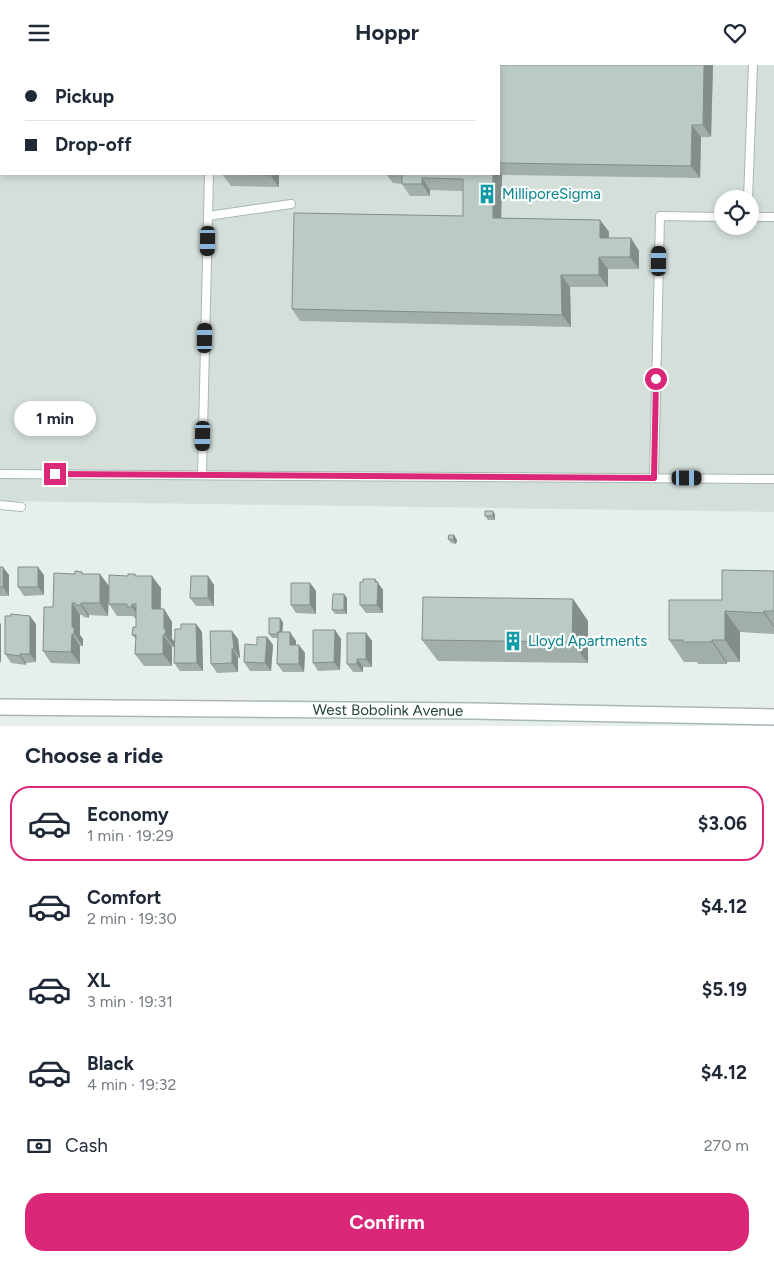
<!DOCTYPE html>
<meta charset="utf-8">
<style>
body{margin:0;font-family:Figtree,sans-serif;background:#f6f6f7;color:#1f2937;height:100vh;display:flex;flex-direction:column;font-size:19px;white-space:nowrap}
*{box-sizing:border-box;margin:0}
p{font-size:16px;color:#747a83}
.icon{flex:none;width:28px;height:28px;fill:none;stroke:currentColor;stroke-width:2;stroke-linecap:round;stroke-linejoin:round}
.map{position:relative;height:661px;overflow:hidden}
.sheet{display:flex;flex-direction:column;background:#fff;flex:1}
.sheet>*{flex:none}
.hud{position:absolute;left:0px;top:0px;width:500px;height:110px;box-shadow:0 2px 8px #0003;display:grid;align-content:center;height:110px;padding:0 25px;background:#fff}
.controls{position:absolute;left:714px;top:125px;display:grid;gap:10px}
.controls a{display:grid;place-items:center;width:45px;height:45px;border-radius:50%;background:#fff;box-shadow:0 2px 8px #0003;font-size:25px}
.end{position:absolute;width:22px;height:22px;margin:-11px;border:6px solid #db2777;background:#fff;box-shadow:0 0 0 2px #fff}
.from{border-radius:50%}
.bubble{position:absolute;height:35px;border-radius:18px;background:#fff;box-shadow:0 2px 8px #0003;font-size:16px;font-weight:700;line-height:35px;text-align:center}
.car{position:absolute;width:15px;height:30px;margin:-15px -8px;border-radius:6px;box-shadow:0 0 4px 1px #0007;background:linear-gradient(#222 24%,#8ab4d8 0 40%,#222 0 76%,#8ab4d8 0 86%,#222 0)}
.hud b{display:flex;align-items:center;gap:18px;height:48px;font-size:19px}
.hud b+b{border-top:1px solid #e0e1e3}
.hud i{width:12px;height:12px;background:#1f2937}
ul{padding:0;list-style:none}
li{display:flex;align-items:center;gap:15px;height:75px;margin:0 10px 8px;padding:0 15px;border:2px solid transparent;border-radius:20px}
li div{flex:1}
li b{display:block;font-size:19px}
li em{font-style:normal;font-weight:700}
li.selected{border-color:#db2777}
li>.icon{width:45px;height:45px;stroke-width:1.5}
h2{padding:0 25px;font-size:22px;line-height:60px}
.pay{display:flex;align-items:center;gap:12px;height:55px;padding:0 25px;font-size:19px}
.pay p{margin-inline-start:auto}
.button{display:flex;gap:10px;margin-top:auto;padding:10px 25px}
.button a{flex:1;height:58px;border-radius:20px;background:#db2777;color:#fff;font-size:20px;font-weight:700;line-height:58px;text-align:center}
header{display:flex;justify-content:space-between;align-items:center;height:65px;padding:0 25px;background:#fff;font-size:22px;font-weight:700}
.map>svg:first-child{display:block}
.built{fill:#d4dfda;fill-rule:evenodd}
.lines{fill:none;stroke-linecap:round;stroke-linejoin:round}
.lane-casing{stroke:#a8b8b2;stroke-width:10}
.street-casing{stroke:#a8b8b2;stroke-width:18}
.lane{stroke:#fff;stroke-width:8}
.street{stroke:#fff;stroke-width:15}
.wall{fill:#a1aea9}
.shaded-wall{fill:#838d89}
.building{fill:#bbcac4;stroke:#838d89}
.route{stroke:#db2777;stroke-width:6}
.labels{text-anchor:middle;stroke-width:4.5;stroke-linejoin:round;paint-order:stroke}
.culture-label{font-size:15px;fill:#0d838f;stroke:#f7fbf9;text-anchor:start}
.street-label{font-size:15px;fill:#24423a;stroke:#f7fbf9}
</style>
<header><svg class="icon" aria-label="menu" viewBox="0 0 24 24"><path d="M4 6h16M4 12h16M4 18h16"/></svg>Hoppr<svg class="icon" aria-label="heart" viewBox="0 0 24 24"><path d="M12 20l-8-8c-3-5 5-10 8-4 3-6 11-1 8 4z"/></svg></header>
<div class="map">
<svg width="774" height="661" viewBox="0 0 774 661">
<rect width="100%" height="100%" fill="#e6efeb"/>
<path class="built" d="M0,0H774V447L0,436ZM1,1H499V109H1ZM722,134H750V161H722Z"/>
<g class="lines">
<defs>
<path id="lane" d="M211,1V0
M748,134L753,0
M208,151L291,139
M750,152H774
M0,409L774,414
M202,410L209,109
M654,413L660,151L722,152
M0,440L21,442"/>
<g id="street">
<path id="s1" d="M0,642L474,646L774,652"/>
</g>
</defs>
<use href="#lane" class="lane-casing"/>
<use href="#street" class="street-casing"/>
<use href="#lane" class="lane"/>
<use href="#street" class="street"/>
</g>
<path class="wall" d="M224,0H713L711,72H701L700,113L502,110L501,153L600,155L609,167V173H631L639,186V204H608V222H570L571,262L300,256L292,244L463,151V126L430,125V131H410L402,119L393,118L386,109H499V1Z
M222,109H279V122L231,121Z
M493,446L495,450V455H488L485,451Z
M454,470L457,475L456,479L451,478L448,474Z
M0,502L9,510V531H0Z
M774,506V569L740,567V597H727V599H698L697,597H684L669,575L722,535Z
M84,509L109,521L128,511L135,509L136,511L161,523V544H164L172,557V574L174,576V582H172V601H144L135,589L136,574L132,570L136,562V554L133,551H117L109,539V524L108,551L89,550V553L84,552L82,550H80V570L83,574V581H80V599L51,598L43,586L53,542Z
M44,510V530L24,531L18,522Z
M208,511L214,520V541H196L190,533Z
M375,514L383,525V548H366L360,540L363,517Z
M310,518L316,526V549L296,548L291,540Z
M344,529L347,533V549H335L332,545Z
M573,534L588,556V598L438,596L422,575Z
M283,557L282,567L296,576V580L305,588L304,607H283L277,599L278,573H272L269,569Z
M36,559V597L26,598V600L11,598L5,589Z
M196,559L202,567L203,606H180L174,598L181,564Z
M335,565L341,574L340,605L318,606L313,598Z
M366,568L372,576V602H363V607H353L347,599Z
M267,572L273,580L271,606H250L244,597L257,580Z
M238,574L240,593H238V607L217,608L211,599Z"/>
<path class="shaded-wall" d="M704,0H713L711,72L703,60Z
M692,60L701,72L700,113L691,101Z
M499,106L502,110L501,165L493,153V109H499Z
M270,109H279V122L270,110Z
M422,113L430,125V131L422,119Z
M600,155L609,167L608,185L600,173Z
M631,173L639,186V204L630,192Z
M599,192L608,204V222L599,210Z
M561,210L570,222L571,262L562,250Z
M493,446L495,450V455L493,451Z
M454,470L457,475L456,479L453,475Z
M3,502L9,510V531L3,522Z
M38,502L44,510V530L38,522Z
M100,509L109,521L108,551L100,538Z
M152,511L161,523L160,557L152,544Z
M208,511L214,520V541L208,533Z
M375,514L383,525V548L377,540Z
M310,518L316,526V549L310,540Z
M344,529L347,533V549L344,545Z
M573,534L588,556V598L572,577Z
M72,538L80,550V570L83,574V581L74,569L72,562Z
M81,538L89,550V553L81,540Z
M132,539L141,551L140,554L132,542Z
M164,544L172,557V574L174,576V582L165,570L164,564Z
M725,546L740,567V597L725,575Z
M764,546L774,561V563L764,548Z
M30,551L36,559V597L30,589Z
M280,553L283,557L282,573L279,569Z
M0,558L1,559V598L0,596Z
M196,559L202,567L203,606L197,598Z
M335,565L341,574L340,605L334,597Z
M232,566L238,574L240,593L234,584Z
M290,567L296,576V588L290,580Z
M366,568L372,576V602L366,594Z
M72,569L80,581V599L71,587Z
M163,570L172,582V601L163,589Z
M267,572L273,580L271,606L265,598Z
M712,575L727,597V599L712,577Z
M299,580L305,588L304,607L299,599Z
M232,584L238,593V607L232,598Z
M20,589L26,598V600L20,591Z
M357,594L363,602V607L357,599Z"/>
<path class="building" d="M224,0H704L703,60H692L691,101L499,98V1H224Z
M222,109H270V110Z
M402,109H493V153L600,155V173H631L630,192H599V210H561L562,250L292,244L294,148L463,151V114L422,113V119H402Z
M485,446H493V451H485Z
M449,470H454L453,475L448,474Z
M0,502H3V522H0Z
M18,502H38V522H18Z
M722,505L774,506V546H764V548L725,546V575H712V577H683V575H669V535H722Z
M75,506L82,507V509H100V538H81V540H75V538H72V562H74V569H72L71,587L43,586L44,542H53L54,508L75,509Z
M128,509H135V511H152V544H164V564H166L165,570H163V589H135L136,570H132L133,562H136V539H132V542H127V539H109V510L128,511Z
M191,511H208V533H190Z
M363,514H375V517H378L377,540H360V517H363Z
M291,518H310V540H291Z
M333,529H344V545H332Z
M423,532L573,534L572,577L422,575Z
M11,549L30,551V589H20V591L5,589V551H11Z
M269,553H280V567H278V569H269Z
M181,559H196L197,598H174L175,564H181Z
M313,565H335L334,597L313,598Z
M210,566H232L234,584H232V598L211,599Z
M278,567H290V580H299V599H277Z
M347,568H366V594H357V599H347Z
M257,572H267L265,598L244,597L245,579L257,580Z"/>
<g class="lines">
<path class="route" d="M55,409L654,413L656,314"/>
</g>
<defs>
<symbol id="building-bare" viewBox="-9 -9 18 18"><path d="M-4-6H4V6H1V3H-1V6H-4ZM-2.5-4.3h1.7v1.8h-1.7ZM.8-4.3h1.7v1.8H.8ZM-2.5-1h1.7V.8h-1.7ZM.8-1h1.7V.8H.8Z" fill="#0f9aa8" stroke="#f7fbf9" stroke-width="2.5" paint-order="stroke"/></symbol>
</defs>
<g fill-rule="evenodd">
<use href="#building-bare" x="473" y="115" width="28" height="28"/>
<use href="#building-bare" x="499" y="562" width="28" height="28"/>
</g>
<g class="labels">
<g class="culture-label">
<text x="502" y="134">MilliporeSigma</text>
<text x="528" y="581">Lloyd Apartments</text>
</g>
<g class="street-label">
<text dy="5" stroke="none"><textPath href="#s1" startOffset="388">West Bobolink Avenue</textPath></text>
</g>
</g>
</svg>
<div class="controls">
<a><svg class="icon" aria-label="locate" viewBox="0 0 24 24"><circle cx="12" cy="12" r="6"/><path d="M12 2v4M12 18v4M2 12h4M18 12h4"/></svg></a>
</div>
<i class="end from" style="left:656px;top:314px"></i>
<i class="end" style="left:55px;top:409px"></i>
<div class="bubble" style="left:14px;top:336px;width:82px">1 min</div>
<i class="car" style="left:208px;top:176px;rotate:181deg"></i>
<i class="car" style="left:659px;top:196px;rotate:1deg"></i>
<i class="car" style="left:205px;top:273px;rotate:1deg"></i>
<i class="car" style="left:203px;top:371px;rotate:181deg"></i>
<i class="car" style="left:687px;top:413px;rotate:90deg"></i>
<div class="hud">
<b><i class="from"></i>Pickup</b>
<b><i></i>Drop-off</b>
</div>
</div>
<section class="sheet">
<h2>Choose a ride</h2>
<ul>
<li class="selected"><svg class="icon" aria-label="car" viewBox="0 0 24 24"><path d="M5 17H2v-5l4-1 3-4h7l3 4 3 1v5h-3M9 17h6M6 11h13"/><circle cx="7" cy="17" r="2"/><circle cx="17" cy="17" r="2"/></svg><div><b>Economy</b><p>1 min · 19:29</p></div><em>$3.06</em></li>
<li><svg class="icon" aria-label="car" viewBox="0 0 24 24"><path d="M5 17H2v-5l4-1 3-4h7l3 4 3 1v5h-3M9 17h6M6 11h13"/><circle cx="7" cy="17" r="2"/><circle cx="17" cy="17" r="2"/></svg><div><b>Comfort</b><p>2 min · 19:30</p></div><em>$4.12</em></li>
<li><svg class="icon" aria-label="car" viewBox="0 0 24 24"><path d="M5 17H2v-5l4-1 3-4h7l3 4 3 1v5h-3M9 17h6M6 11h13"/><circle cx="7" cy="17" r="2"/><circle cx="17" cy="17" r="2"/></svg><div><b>XL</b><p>3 min · 19:31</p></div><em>$5.19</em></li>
<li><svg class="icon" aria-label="car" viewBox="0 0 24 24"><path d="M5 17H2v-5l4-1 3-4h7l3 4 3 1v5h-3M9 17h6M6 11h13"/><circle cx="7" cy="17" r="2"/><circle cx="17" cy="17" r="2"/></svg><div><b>Black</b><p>4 min · 19:32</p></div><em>$4.12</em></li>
</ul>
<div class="pay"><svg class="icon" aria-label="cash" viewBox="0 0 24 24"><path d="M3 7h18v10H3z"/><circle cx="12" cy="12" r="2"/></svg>Cash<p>270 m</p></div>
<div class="button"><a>Confirm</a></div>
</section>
